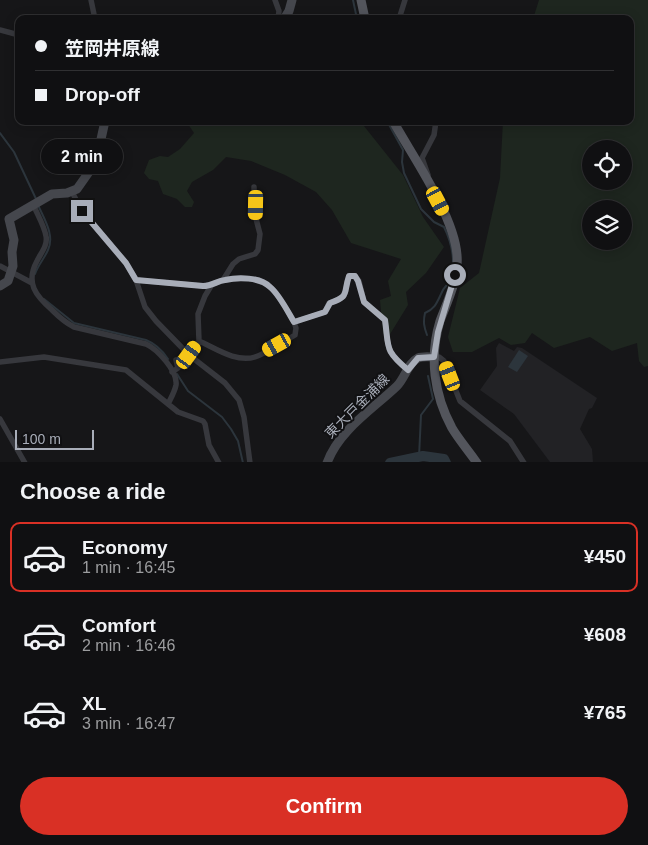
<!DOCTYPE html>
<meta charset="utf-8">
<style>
body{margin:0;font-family:Helvetica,"Noto Sans JP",sans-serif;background:#1e1e20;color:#f1f3f6;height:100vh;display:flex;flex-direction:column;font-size:19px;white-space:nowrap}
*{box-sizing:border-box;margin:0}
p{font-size:16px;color:#9c9d9f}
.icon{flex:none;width:28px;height:28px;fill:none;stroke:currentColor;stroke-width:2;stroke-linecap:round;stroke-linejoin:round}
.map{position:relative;height:462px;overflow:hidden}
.panel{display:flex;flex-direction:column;background:#101012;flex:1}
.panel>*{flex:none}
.guide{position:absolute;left:15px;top:15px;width:619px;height:110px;border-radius:10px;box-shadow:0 2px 12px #0003,0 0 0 1px #303032;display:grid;align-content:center;height:110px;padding:0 20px;background:#101012}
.controls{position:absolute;left:582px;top:140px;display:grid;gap:10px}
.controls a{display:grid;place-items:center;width:50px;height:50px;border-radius:50%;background:#101012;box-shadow:0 2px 12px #0003,0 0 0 1px #303032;font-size:25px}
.scale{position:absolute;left:15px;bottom:12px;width:79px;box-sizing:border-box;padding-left:5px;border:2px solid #a8adb8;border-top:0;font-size:14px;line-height:18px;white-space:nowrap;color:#a8adb8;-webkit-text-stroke:4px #111113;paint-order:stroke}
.end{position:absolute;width:22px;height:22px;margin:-11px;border:6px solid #a8adb8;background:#111;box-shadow:0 0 0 2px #111}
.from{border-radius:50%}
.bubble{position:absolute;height:35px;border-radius:18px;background:#101012;box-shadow:0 2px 12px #0003,0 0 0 1px #303032;font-size:16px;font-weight:800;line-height:35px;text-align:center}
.car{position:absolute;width:15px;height:30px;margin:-15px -8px;border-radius:6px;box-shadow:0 0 4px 1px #0007;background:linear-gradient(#f5c518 24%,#345 0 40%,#f5c518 0 76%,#345 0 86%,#f5c518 0)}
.guide b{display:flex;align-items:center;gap:18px;height:48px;font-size:19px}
.guide b+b{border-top:1px solid #303032}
.guide i{width:12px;height:12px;background:#f1f3f6}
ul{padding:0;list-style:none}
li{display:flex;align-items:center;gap:15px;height:70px;margin:0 10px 8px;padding:0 10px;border:2px solid transparent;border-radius:10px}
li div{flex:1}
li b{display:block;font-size:19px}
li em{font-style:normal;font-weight:800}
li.on{border-color:#d93025}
li>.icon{width:45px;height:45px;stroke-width:1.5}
h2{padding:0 20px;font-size:22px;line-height:60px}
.button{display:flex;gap:10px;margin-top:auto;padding:10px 20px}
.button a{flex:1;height:58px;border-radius:30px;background:#d93025;color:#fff;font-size:20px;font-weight:800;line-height:58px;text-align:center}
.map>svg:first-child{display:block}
.built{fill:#222225}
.green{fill:#1e261f;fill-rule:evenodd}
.water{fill:#2c353c}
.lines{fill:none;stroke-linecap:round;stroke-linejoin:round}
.stream{stroke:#2c353c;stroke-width:2}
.river{stroke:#2c353c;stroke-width:10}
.street{stroke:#37383d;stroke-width:5.5}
.secondary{stroke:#45474d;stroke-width:9}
.primary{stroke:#53555c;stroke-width:9}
.route{stroke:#a8adb8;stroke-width:6}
.labels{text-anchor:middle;stroke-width:4;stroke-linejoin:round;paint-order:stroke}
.street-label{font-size:14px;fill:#a8adb8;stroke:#111113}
</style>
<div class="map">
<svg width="648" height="463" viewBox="0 0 648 463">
<rect width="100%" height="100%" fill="#161618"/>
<path class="built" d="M499,343L514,351L517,347L522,348L597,398L592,408L589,409L580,429L592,449L593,462H550L514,414L480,390L497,366L496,348Z"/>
<path class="green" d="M539,0H648V366L644,367L639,361L637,343L612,351L590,337L554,348L532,333L525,343L511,345L499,338L472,352H453L448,337L460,288L479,273L500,178L503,121H630V19H533ZM591,149H624V181H591ZM591,209H624V241H591Z
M186,121H360L403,175L423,217L444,247L426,273L406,292L408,305L387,339L383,333L380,300L391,296L388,281L401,259L351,243L332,210L316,192L285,175L251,161L226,157L213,170L192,182L187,191L194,202L192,207H185L177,199L163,194L158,181L149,179L144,173L149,160L160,156L168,157L180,149L194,133Z"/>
<path class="water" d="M519,350L528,356L517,372L508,367Z"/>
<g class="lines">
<path class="stream" d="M353,0L357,19
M387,121L403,150L402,162L404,173L421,209L434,222L444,227C452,243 457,265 449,282C447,286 443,288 442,292C437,302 436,308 425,313C423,322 424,327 427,335
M0,133L14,152L37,201
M35,274C38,265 44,259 48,250C55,235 44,219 38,205
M44,299L74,323L146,340C156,344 162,350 168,359
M177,374L188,391L222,417L231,429L238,441L243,463
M419,457L421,415L433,399L428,376"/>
<path class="river" d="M390,463L423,456L444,459L446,463"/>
<path class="street" d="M91,0L95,19
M275,0L279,11L278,19
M399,19L405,0
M0,30L19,35
M428,175L422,158L434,135L436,121
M72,192L82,211L126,263L136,280L145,307L156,321L189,355L225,383L239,400L244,417L250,463
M33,204C37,214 44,225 46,236C48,245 41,253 37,261C25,283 36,296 52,310C59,317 66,323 74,327L146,344C157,349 178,371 176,385C175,391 171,398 168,404
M0,266L32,283
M136,280L203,286C212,286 217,281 225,280C238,277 260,277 270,287C279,294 288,312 294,322L296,328L295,335L290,338C279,344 267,353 255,357C236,363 215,348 199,341
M223,280L233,264L239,259L255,254L258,250L260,234L255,215L254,187
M294,322L325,312L329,303C351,296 343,294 349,276H355L359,281L364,302L385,320C389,348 384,350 408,370
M434,357H439L444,361L460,401L510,441L524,463
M0,362L44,357L126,370L178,412L203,421L205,424L209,445L219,463
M172,372L178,368L176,360L187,357L199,341L198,314L205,296L211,286
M0,419L25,463"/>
<path class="secondary" d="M284,19L289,11L292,0
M0,286L8,281L13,266L12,252L14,240L9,219L52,194L67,193L77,189L96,162L105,121
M327,463C339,430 373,409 397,386C405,378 408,363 418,358C423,356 429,357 434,357"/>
<path class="primary" d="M361,0L365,19
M393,121C413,157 454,215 457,255C459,278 448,300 440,321C429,357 434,395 452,428C459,440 469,451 477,463"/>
</g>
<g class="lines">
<path class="route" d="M82,211L126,263L136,280L203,286C212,286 217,281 225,280C238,277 260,277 270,287C279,294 288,312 294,322L325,312L330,303C350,296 343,294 349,276H355L358,281L364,302L385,320C389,348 384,350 408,370L418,358L434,357L438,332L455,275"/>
</g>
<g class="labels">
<g class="street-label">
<text transform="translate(357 406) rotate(-45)" y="5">東大戸金浦線</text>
</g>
</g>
</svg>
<div class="controls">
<a><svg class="icon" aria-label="locate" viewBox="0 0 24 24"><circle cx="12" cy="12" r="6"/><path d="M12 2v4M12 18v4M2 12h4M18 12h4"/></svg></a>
<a><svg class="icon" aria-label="layers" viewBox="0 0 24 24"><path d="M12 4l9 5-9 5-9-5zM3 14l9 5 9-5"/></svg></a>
</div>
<div class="scale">100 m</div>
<i class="end from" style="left:455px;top:275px"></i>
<i class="end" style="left:82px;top:211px"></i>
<div class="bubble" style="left:41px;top:139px;width:82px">2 min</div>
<i class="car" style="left:438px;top:201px;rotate:152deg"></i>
<i class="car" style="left:256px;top:205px;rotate:181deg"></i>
<i class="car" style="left:277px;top:345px;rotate:241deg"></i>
<i class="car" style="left:189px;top:355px;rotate:36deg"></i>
<i class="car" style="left:450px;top:376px;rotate:339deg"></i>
<div class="guide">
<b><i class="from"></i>笠岡井原線</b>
<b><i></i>Drop-off</b>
</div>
</div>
<section class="panel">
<h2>Choose a ride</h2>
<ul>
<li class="on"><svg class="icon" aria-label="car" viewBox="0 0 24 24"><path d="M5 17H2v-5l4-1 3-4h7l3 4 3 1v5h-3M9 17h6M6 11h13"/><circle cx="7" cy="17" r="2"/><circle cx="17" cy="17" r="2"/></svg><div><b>Economy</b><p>1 min · 16:45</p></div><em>¥450</em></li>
<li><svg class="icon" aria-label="car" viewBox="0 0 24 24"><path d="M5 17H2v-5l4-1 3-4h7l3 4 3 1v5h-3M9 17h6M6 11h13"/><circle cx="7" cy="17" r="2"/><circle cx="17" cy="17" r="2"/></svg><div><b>Comfort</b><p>2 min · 16:46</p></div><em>¥608</em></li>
<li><svg class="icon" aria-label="car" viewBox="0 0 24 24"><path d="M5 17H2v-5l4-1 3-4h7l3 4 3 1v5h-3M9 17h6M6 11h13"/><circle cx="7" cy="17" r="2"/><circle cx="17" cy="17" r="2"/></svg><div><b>XL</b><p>3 min · 16:47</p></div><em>¥765</em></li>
</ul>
<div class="button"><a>Confirm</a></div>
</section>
